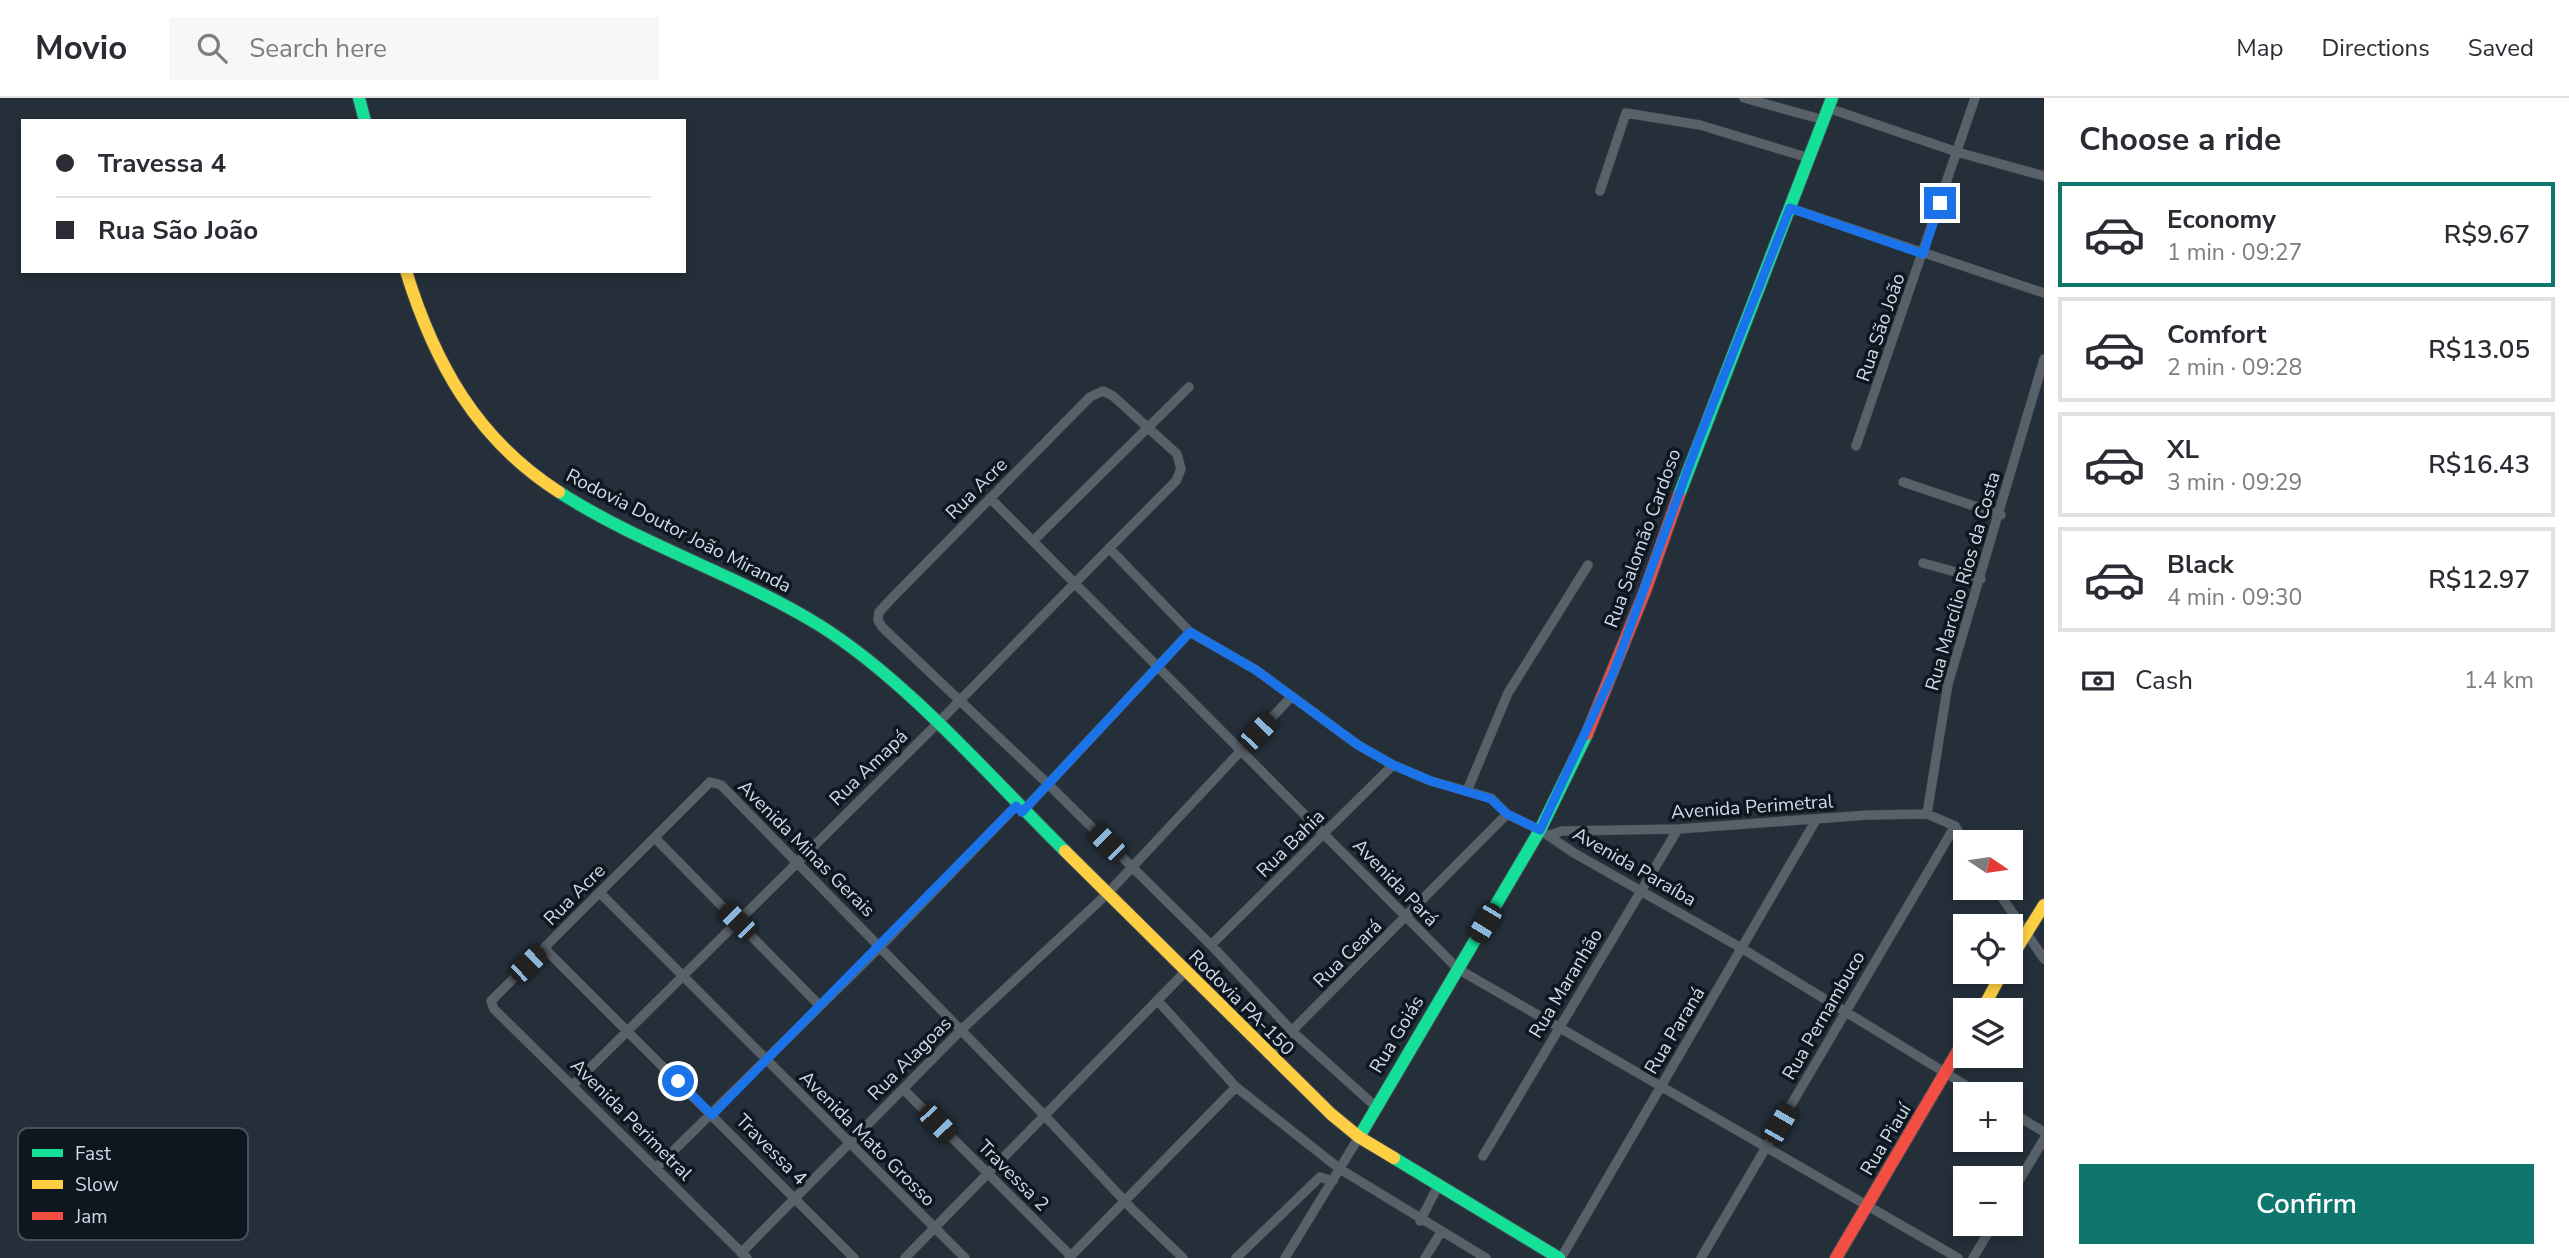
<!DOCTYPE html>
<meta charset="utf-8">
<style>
body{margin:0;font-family:"Nunito Sans",sans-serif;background:#f7f7f7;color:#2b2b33;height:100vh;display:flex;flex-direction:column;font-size:26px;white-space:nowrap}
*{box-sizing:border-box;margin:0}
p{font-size:23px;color:#7c7c81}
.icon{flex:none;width:38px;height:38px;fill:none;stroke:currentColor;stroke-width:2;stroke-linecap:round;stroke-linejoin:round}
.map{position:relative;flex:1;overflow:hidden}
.side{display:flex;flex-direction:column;background:#fff;width:525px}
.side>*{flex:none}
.guide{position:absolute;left:21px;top:21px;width:665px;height:154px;border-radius:0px;box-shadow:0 4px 10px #0003;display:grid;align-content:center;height:154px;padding:0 35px;background:#fff}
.needle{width:46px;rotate:103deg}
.buttons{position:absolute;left:1953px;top:732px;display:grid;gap:14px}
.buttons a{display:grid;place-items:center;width:70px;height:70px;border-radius:0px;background:#fff;box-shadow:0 4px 10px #0003;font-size:35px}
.end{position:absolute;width:32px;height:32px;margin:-16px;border:9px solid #1a73e8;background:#fff;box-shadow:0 0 0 4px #fff}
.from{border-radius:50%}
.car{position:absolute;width:21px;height:42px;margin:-21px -10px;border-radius:9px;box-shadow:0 0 5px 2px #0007;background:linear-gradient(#222 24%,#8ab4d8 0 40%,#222 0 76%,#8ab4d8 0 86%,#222 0)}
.guide b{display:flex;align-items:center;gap:24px;height:66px;font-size:26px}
.guide b+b{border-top:2px solid #e1e1e2}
.guide i{width:18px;height:18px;background:#2b2b33}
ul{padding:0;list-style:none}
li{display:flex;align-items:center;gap:21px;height:105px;margin:0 14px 10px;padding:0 21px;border:4px solid #e1e1e2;border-radius:0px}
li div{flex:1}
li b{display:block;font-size:26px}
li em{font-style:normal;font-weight:600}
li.current{border-color:#0f766e}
li>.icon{width:63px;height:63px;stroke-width:1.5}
h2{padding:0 35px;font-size:32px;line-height:84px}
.pay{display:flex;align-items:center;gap:18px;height:77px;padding:0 35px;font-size:26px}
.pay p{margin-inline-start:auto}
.primary-button{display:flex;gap:14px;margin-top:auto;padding:14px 35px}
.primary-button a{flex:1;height:80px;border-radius:0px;background:#0f766e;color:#fff;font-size:28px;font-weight:600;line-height:80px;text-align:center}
header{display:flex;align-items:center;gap:42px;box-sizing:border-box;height:98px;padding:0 35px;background:#fff;border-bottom:2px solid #e1e1e2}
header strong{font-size:33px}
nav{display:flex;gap:38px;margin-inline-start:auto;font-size:24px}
.search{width:490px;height:63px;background:#f7f7f7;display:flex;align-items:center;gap:18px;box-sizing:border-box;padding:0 24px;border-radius:0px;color:#7c7c81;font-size:26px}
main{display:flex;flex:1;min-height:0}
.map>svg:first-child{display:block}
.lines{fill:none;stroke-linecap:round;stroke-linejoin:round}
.street-casing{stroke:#414a54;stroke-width:10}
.fast-casing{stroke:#414a54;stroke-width:14}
.slow-casing{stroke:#414a54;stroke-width:14}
.jam-casing{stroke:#414a54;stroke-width:14}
.street{stroke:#586068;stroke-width:9}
.fast{stroke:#16e098;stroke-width:12}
.slow{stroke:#ffcf43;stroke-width:12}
.jam{stroke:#f24e42;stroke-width:12}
.route{stroke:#1a73e8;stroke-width:9}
.labels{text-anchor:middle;stroke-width:7;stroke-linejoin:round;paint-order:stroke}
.street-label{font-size:19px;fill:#cfdbe8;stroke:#0e161f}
.key{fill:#0e161f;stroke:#48515b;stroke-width:2}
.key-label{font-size:19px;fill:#cfdbe8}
</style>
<header>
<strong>Movio</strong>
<div class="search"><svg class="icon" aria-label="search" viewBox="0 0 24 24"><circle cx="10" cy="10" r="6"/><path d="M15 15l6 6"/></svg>Search here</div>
<nav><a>Map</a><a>Directions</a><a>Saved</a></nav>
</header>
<main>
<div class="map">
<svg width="2044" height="1160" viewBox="0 0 2044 1160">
<rect width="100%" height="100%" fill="#242f3a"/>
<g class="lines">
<defs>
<path id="street" d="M1744,0L1824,22
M1828,10L1957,54L2044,78
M1600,93L1626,15L1700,27L1809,60
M1790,110L2044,195
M1856,348L1975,0
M1903,384L2001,417
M990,400L1458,871L1958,1160
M1033,443L1189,289
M1109,450L1190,534L1256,572L1358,647L1393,667L1431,683L1491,700L1507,716L1540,732L1574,755L1743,851L1980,996
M1923,465L1981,481
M1467,693L1508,595L1588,467
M1022,714L1190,534
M1927,716L1948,586L2044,261
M1549,737L1562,733L1678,731L1868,717L1927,716L1955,728L1965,744
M655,740L820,908
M1995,789L2044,861
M600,795L965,1160
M1211,847L1393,667
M544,850L854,1160
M1158,903L1236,989L1340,1071L1486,1160
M1268,957L1507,716
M573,987L936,627C1016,545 1095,464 1176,383L1181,371L1177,356L1113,298L1103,293L1090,299L892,500L879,514L878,522L882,529L1048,686L1211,847L1293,934L1375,1008
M903,991L1071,1158
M2011,1014L2044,1034
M1483,1058L1678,731
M656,1070L880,849L1016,708
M2011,1096L2044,1041
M1420,1123L1438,1088
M741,1155L961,932L1107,796L1292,598
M747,1160L494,911L491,903L710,684L721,687L1046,1019L1133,1112L1183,1160
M905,1160L1185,874
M1069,1160L1236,989
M1236,1160L1320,1079L1333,1083
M1285,1160L1359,1039
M1425,1160L1441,1134
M1561,1160L1816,722
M1701,1160L1955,728
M1973,1160L1994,1125"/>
<path id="fast" d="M359,0L365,23
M559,394C641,447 736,476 819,527C907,582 991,680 1065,753
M1679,397L1832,0
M1359,1039L1540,732L1587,636
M1394,1060L1559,1160"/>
<path id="slow" d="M406,173C434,264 476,341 559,394
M1065,753L1331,1016L1359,1039L1394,1060
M2011,860L2044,807
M1982,912L2003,873"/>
<path id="jam" d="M1587,636L1645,493L1679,397
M1836,1160L1965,941"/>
</defs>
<use href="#street" class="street-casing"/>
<use href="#fast" class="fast-casing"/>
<use href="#slow" class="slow-casing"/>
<use href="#jam" class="jam-casing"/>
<use href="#street" class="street"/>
<use href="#fast" class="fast"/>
<use href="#slow" class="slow"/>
<use href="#jam" class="jam"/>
</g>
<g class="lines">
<path class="route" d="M678,983L712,1017L1016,708L1022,714L1190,534L1256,572L1358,647L1393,667L1431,683L1491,701L1507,716L1540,732L1614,573L1698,344L1790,110L1923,156L1940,105"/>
</g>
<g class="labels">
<g class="street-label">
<text transform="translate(1880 229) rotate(-71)" y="7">Rua São João</text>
<text transform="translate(976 390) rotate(-45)" y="7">Rua Acre</text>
<text transform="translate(679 432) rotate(27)" y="7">Rodovia Doutor João Miranda</text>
<text transform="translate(1642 440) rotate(-70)" y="7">Rua Salomão Cardoso</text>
<text transform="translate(1962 483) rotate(-74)" y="7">Rua Marcílio Rios da Costa</text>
<text transform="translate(868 669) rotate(-44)" y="7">Rua Amapá</text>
<text transform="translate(1752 708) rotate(-4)" y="7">Avenida Perimetral</text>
<text transform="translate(1290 745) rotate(-45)" y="7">Rua Bahia</text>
<text transform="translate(807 750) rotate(45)" y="7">Avenida Minas Gerais</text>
<text transform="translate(1635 768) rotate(30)" y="7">Avenida Paraíba</text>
<text transform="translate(1396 784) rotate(46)" y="7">Avenida Pará</text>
<text transform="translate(574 796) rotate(-45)" y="7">Rua Acre</text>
<text transform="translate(1347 855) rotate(-45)" y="7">Rua Ceará</text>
<text transform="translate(1565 885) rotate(-59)" y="7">Rua Maranhão</text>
<text transform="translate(1242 904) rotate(45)" y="7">Rodovia PA-150</text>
<text transform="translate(1823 917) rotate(-60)" y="7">Rua Pernambuco</text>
<text transform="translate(1674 932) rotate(-59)" y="7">Rua Paraná</text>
<text transform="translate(1396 936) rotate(-59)" y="7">Rua Goiás</text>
<text transform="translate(909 960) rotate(-45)" y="7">Rua Alagoas</text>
<text transform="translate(632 1021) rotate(45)" y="7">Avenida Perimetral</text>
<text transform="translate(868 1040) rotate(45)" y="7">Avenida Mato Grosso</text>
<text transform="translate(1885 1041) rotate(-59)" y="7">Rua Piauí</text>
<text transform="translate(772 1051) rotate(45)" y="7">Travessa 4</text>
<text transform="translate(1014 1077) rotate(45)" y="7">Travessa 2</text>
</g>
</g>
<rect x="18" y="1030" width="230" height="112" rx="10" class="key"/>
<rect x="32" y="1051" width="31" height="8" fill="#16e098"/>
<rect x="32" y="1082" width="31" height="9" fill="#ffcf43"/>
<rect x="32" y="1114" width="31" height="8" fill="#f24e42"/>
<g class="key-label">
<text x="75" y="1062">Fast</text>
<text x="75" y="1093">Slow</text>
<text x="75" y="1125">Jam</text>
</g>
</svg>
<div class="buttons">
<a><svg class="needle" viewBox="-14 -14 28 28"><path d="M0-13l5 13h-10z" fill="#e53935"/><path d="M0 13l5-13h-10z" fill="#7c7c81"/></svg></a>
<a><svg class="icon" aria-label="locate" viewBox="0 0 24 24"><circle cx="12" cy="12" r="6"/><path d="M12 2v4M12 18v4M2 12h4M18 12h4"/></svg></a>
<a><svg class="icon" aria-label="layers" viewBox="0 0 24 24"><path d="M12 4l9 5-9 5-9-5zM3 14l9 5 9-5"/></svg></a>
<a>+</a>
<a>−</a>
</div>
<i class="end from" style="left:678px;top:983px"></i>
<i class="end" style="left:1940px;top:105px"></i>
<i class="car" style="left:1258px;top:634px;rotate:44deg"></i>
<i class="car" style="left:1107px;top:745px;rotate:315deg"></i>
<i class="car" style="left:737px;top:823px;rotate:315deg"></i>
<i class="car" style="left:1485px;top:825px;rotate:211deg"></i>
<i class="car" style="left:528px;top:866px;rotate:46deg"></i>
<i class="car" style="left:937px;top:1025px;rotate:136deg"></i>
<i class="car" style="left:1780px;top:1026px;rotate:30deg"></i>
<div class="guide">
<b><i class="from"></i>Travessa 4</b>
<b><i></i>Rua São João</b>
</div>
</div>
<section class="side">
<h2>Choose a ride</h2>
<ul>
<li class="current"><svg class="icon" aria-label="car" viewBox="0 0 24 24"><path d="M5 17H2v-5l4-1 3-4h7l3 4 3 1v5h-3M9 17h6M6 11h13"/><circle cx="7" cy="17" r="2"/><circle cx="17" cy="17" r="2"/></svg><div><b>Economy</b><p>1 min · 09:27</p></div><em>R$9.67</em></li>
<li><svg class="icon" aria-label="car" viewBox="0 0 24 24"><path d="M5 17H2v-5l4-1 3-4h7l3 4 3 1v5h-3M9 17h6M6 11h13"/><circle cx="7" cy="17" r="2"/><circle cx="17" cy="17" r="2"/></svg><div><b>Comfort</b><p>2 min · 09:28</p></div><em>R$13.05</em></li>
<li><svg class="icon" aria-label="car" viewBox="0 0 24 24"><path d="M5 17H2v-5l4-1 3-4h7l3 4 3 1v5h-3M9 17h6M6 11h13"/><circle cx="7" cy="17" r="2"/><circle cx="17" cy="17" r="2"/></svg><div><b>XL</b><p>3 min · 09:29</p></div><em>R$16.43</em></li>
<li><svg class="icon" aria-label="car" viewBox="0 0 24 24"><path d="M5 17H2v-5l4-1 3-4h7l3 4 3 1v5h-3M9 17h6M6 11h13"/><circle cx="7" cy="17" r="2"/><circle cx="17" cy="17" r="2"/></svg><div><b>Black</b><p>4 min · 09:30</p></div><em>R$12.97</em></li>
</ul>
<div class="pay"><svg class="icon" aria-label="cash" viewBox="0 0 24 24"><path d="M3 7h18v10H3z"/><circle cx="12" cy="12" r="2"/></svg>Cash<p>1.4 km</p></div>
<div class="primary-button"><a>Confirm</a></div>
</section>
</main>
